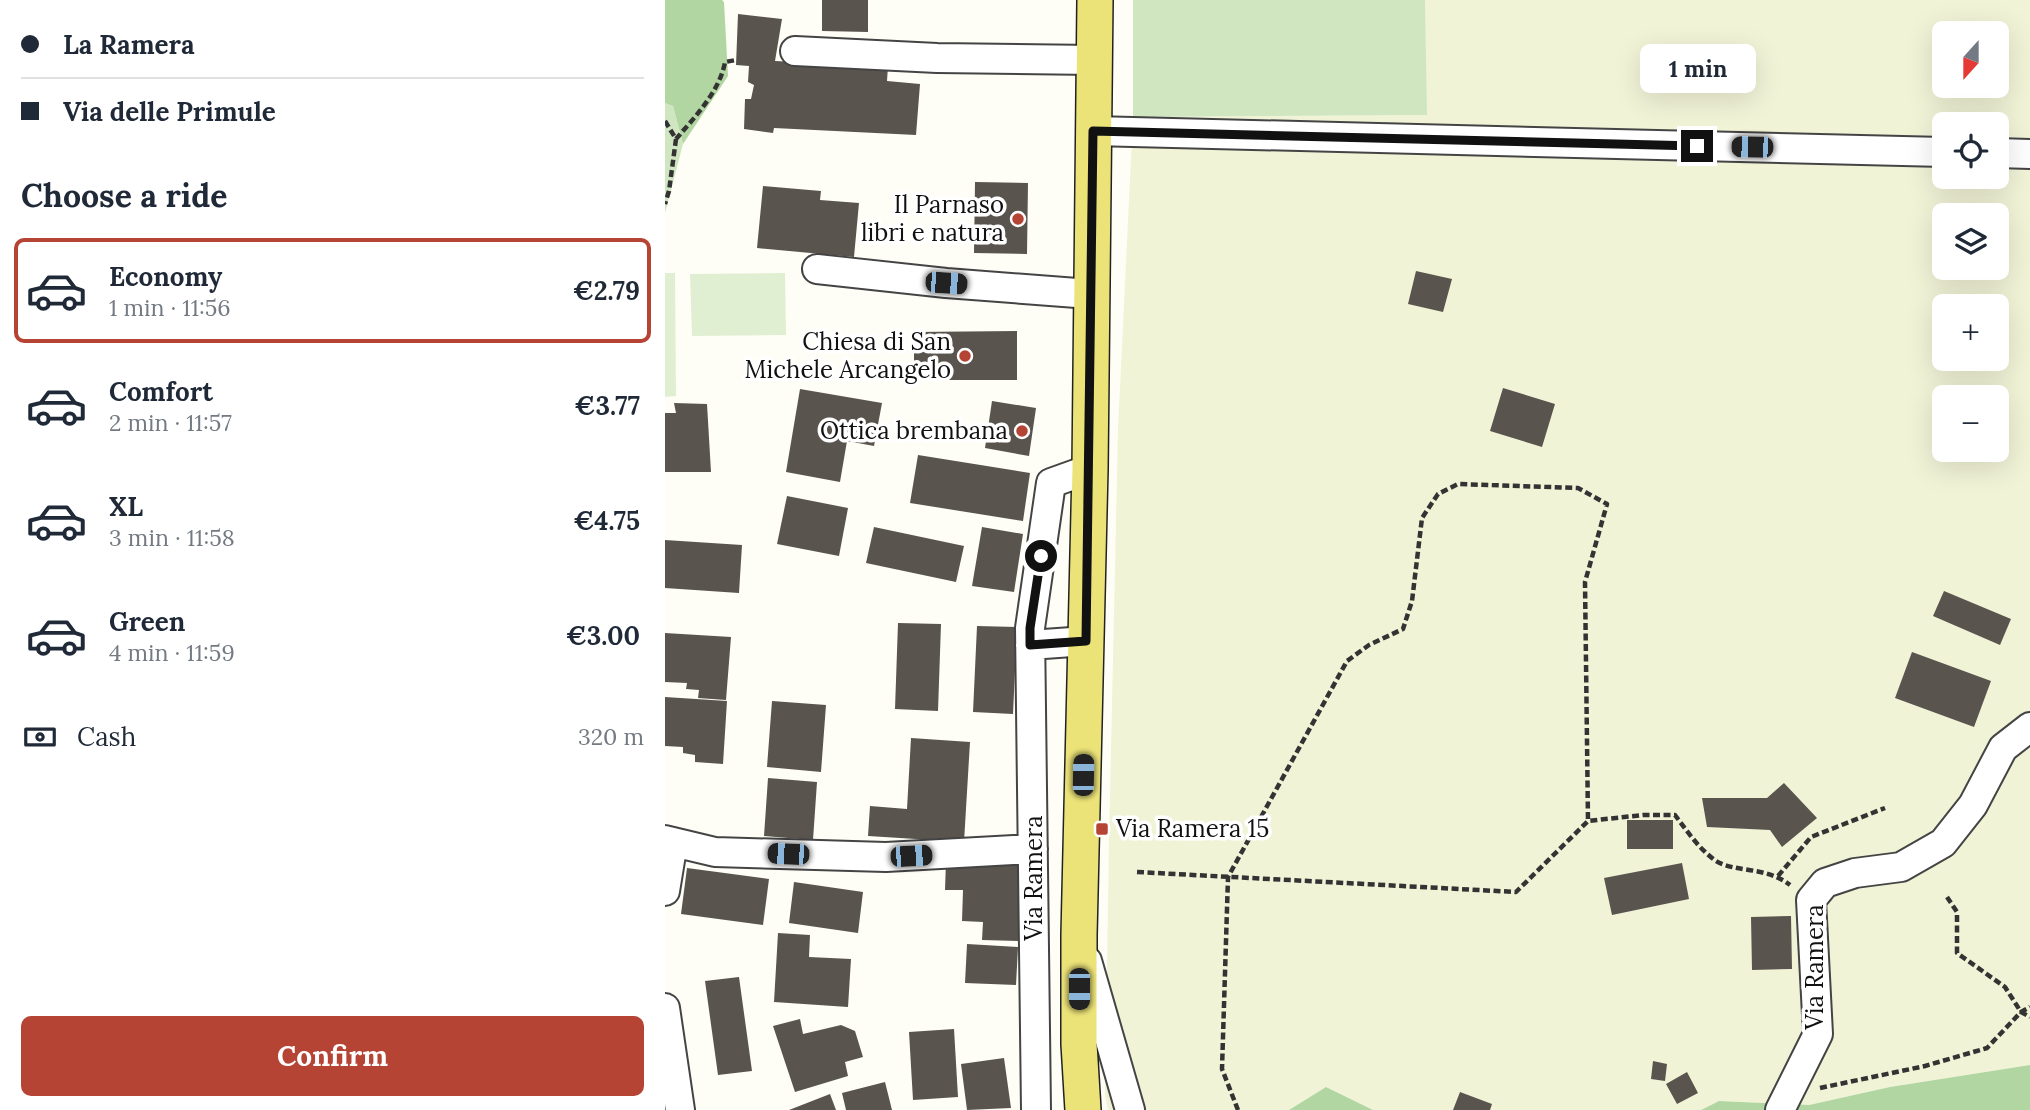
<!DOCTYPE html>
<meta charset="utf-8">
<style>
body{margin:0;font-family:Lora,serif;background:#f6f6f7;color:#1f2937;height:100vh;display:flex;flex-direction:column;font-size:26px;white-space:nowrap}
*{box-sizing:border-box;margin:0}
p{font-size:23px;color:#747a83}
.icon{flex:none;width:38px;height:38px;fill:none;stroke:currentColor;stroke-width:2;stroke-linecap:round;stroke-linejoin:round}
.map{position:relative;flex:1;overflow:hidden}
.side{display:flex;flex-direction:column;background:#fff;width:665px}
.side>*{flex:none}
.guide{display:grid;align-content:center;height:154px;padding:0 21px;background:#fff}
.needle{width:46px;rotate:201deg}
.fabs{position:absolute;left:1267px;top:21px;display:grid;gap:14px}
.fabs a{display:grid;place-items:center;width:77px;height:77px;border-radius:10px;background:#fff;box-shadow:0 7px 28px #0002;font-size:35px}
.end{position:absolute;width:32px;height:32px;margin:-16px;border:9px solid #111;background:#fff;box-shadow:0 0 0 4px #fff}
.from{border-radius:50%}
.bubble{position:absolute;height:49px;border-radius:10px;background:#fff;box-shadow:0 7px 28px #0002;font-size:23px;font-weight:700;line-height:49px;text-align:center}
.car{position:absolute;width:21px;height:42px;margin:-21px -10px;border-radius:9px;box-shadow:0 0 5px 2px #0007;background:linear-gradient(#222 24%,#8ab4d8 0 40%,#222 0 76%,#8ab4d8 0 86%,#222 0)}
.guide b{display:flex;align-items:center;gap:24px;height:66px;font-size:26px}
.guide b+b{border-top:2px solid #e0e1e3}
.guide i{width:18px;height:18px;background:#1f2937}
ul{padding:0;list-style:none}
li{display:flex;align-items:center;gap:21px;height:105px;margin:0 14px 10px;padding:0 7px;border:4px solid transparent;border-radius:10px}
li div{flex:1}
li b{display:block;font-size:26px}
li em{font-style:normal;font-weight:700}
li.selected{border-color:#b54435}
li>.icon{width:63px;height:63px;stroke-width:1.5}
h2{padding:0 21px;font-size:32px;line-height:84px}
.pay{display:flex;align-items:center;gap:18px;height:77px;padding:0 21px;font-size:26px}
.pay p{margin-inline-start:auto}
.button{display:flex;gap:14px;margin-top:auto;padding:14px 21px}
.button a{flex:1;height:80px;border-radius:10px;background:#b54435;color:#fff;font-size:28px;font-weight:700;line-height:80px;text-align:center}
main{display:flex;flex:1;min-height:0}
.map>svg:first-child{display:block}
.farmland{fill:#f1f3d7;fill-rule:evenodd}
.green{fill:#cfe6c1}
.forest{fill:#b1d6a2}
.pitch{fill:#e0efd2}
.building{fill:#59544e}
.lines{fill:none;stroke-linecap:round;stroke-linejoin:round}
.minor-casing{stroke:#444;stroke-width:32}
.major-casing{stroke:#222;stroke-width:38}
.path{stroke:#333;stroke-width:4.5;stroke-dasharray:7 3.5;stroke-linecap:butt}
.minor{stroke:#fff;stroke-width:28}
.major{stroke:#ebe278;stroke-width:35}
.route{stroke:#111;stroke-width:9}
.poi-dot{fill:#b54435;stroke:#fff;stroke-width:2.5}
.labels{text-anchor:middle;stroke-width:7;stroke-linejoin:round;paint-order:stroke}
.poi-label{font-size:24px;fill:#111;stroke:#fff;text-anchor:end}
.street-label{font-size:24px;fill:#111;stroke:#fff}
</style>
<main>
<section class="side">
<div class="guide">
<b><i class="from"></i>La Ramera</b>
<b><i></i>Via delle Primule</b>
</div>
<h2>Choose a ride</h2>
<ul>
<li class="selected"><svg class="icon" aria-label="car" viewBox="0 0 24 24"><path d="M5 17H2v-5l4-1 3-4h7l3 4 3 1v5h-3M9 17h6M6 11h13"/><circle cx="7" cy="17" r="2"/><circle cx="17" cy="17" r="2"/></svg><div><b>Economy</b><p>1 min · 11:56</p></div><em>€2.79</em></li>
<li><svg class="icon" aria-label="car" viewBox="0 0 24 24"><path d="M5 17H2v-5l4-1 3-4h7l3 4 3 1v5h-3M9 17h6M6 11h13"/><circle cx="7" cy="17" r="2"/><circle cx="17" cy="17" r="2"/></svg><div><b>Comfort</b><p>2 min · 11:57</p></div><em>€3.77</em></li>
<li><svg class="icon" aria-label="car" viewBox="0 0 24 24"><path d="M5 17H2v-5l4-1 3-4h7l3 4 3 1v5h-3M9 17h6M6 11h13"/><circle cx="7" cy="17" r="2"/><circle cx="17" cy="17" r="2"/></svg><div><b>XL</b><p>3 min · 11:58</p></div><em>€4.75</em></li>
<li><svg class="icon" aria-label="car" viewBox="0 0 24 24"><path d="M5 17H2v-5l4-1 3-4h7l3 4 3 1v5h-3M9 17h6M6 11h13"/><circle cx="7" cy="17" r="2"/><circle cx="17" cy="17" r="2"/></svg><div><b>Green</b><p>4 min · 11:59</p></div><em>€3.00</em></li>
</ul>
<div class="pay"><svg class="icon" aria-label="cash" viewBox="0 0 24 24"><path d="M3 7h18v10H3z"/><circle cx="12" cy="12" r="2"/></svg>Cash<p>320 m</p></div>
<div class="button"><a>Confirm</a></div>
</section>
<div class="map">
<svg width="1365" height="1110" viewBox="0 0 1365 1110">
<rect width="100%" height="100%" fill="#fefef6"/>
<path class="farmland" d="M760,0H1365V1065L1225,1087L1144,1105L1054,1101L1036,1110H708L661,1087L624,1110H443L440,1096L444,842L453,429L468,117L761,115ZM1279,33H1332V86H1279ZM1279,124H1332V177H1279ZM1279,215H1332V268H1279ZM1279,306H1332V359H1279ZM1279,397H1332V450H1279Z"/>
<path class="green" d="M468,0H760L762,115L468,117Z
M0,103L8,106L18,144L0,213Z"/>
<path class="forest" d="M0,0H57L59,2L63,76L18,144L8,106L0,103Z
M1365,1065V1110H1036L1054,1101L1144,1105L1225,1087Z
M661,1087L708,1110H624Z"/>
<path class="pitch" d="M0,273H10L11,396L0,397Z
M120,273L121,335L27,336L25,274Z"/>
<path class="building" d="M157,0H203V32L157,31Z
M73,14L117,19L110,61L223,66L222,81L255,84L251,135L109,128L108,133L79,129L80,99H86L89,85L83,82L84,66L71,65Z
M310,182L363,183L362,254L309,253Z
M98,186L156,191L155,200L194,203L189,257L92,248Z
M751,271L787,279L778,312L743,304Z
M352,331V380H249V332Z
M838,388L890,404L877,447L825,431Z
M135,389L217,403L209,446L182,441L175,482L121,472Z
M327,401L371,408L364,456L320,448Z
M9,403L42,404L46,472H0V413H11Z
M253,455L365,473L358,521L245,503Z
M122,496L183,508L174,556L112,544Z
M209,527L299,546L291,582L201,563Z
M317,527L358,534L349,592L307,586Z
M0,540L77,545L74,593L0,588Z
M1279,591L1346,619L1335,645L1268,616Z
M233,623L276,624L273,711L230,709Z
M312,626L352,627L348,714L308,712Z
M0,633L66,637L61,700L33,698L34,690L21,689L22,683L0,682Z
M1247,652L1326,681L1309,727L1230,698Z
M0,697L62,701L58,764L30,762V755L18,753V747L0,746Z
M107,701L161,705L156,772L102,767Z
M246,738L305,742L299,842L203,836L205,806L242,809Z
M103,778L152,782L148,840L99,836Z
M1119,783L1152,818L1117,847L1105,830L1042,827L1037,798H1102Z
M962,820H1008V849H962Z
M281,861L355,864L353,941L317,940L318,922L297,921L298,890H280Z
M1017,863L1024,899L947,915L939,878Z
M22,868L104,879L98,925L16,914Z
M129,882L198,892L193,933L124,923Z
M1126,916L1127,969L1087,970L1086,917Z
M113,933L145,935L144,957L186,959L183,1007L109,1002Z
M302,944L353,947L351,985L300,983Z
M74,977L87,1071L53,1075L40,981Z
M135,1019L138,1034L176,1025L190,1031L198,1057L180,1062L183,1076L130,1092L108,1026Z
M289,1029L293,1097L248,1100L244,1032Z
M339,1058L346,1108L302,1110L296,1064Z
M988,1061L1002,1064L1000,1081L986,1079Z
M1022,1072L1033,1093L1012,1104L1001,1084Z
M220,1082L227,1110H181L177,1093Z
M795,1092L827,1104L825,1110H788Z
M165,1094L171,1110H124Z"/>
<g class="lines">
<defs>
<path id="minor" d="M130,51L272,58L430,60
M428,131L1279,152
M1332,153L1365,154
M152,269L281,283L425,294
M365,645L421,641
M0,840L50,852L221,857L368,849
M0,891L8,842
M422,961L465,1110
M0,1008L15,1110
M371,1110L365,628L386,483L425,469
M1115,1110L1153,1034L1146,900L1160,883L1190,873L1236,867L1278,843L1308,805L1338,748L1365,727"/>
<path id="major" d="M418,1110L414,1044V935L425,469L430,0"/>
</defs>
<use href="#minor" class="minor-casing"/>
<use href="#major" class="major-casing"/>
<path class="path" d="M0,121L11,139L4,191L0,204
M11,139C29,118 55,91 60,62L71,60
M472,872L851,892L923,821L978,815H1010C1022,831 1034,849 1051,861C1071,873 1101,866 1125,885
M1113,876L1146,837L1220,808
M1282,897L1292,912V953L1340,987L1356,1012L1365,1017
M1155,1088L1260,1066L1322,1048L1356,1012L1365,1007
M573,1110L557,1069L563,877L682,661L704,645L738,629L747,601L757,518L773,494L793,484L913,488L942,504L920,582L923,821"/>
<use href="#minor" class="minor"/>
<use href="#major" class="major"/>
</g>
<g class="lines">
<path class="route" d="M376,556L365,628V645L421,641L428,131L1032,146"/>
</g>
<g class="poi-dot">
<circle cx="353" cy="219" r="7"/>
<circle cx="300" cy="356" r="7"/>
<circle cx="357" cy="431" r="7"/>
<rect x="430" y="822" width="14" height="14" rx="3.5"/>
</g>
<g class="labels">
<g class="poi-label">
<text x="339" y="213">Il Parnaso<tspan x="339" dy="28">libri e natura</tspan></text>
<text x="286" y="350">Chiesa di San<tspan x="286" dy="28">Michele Arcangelo</tspan></text>
<text x="343" y="439">Ottica brembana</text>
<text x="451" y="837" text-anchor="start">Via Ramera 15</text>
</g>
<g class="street-label">
<text transform="translate(369 878) rotate(-90)" y="8">Via Ramera</text>
<text transform="translate(1150 967) rotate(-90)" y="8">Via Ramera</text>
</g>
</g>
</svg>
<div class="fabs">
<a><svg class="needle" viewBox="-14 -14 28 28"><path d="M0-13l5 13h-10z" fill="#e53935"/><path d="M0 13l5-13h-10z" fill="#747a83"/></svg></a>
<a><svg class="icon" aria-label="locate" viewBox="0 0 24 24"><circle cx="12" cy="12" r="6"/><path d="M12 2v4M12 18v4M2 12h4M18 12h4"/></svg></a>
<a><svg class="icon" aria-label="layers" viewBox="0 0 24 24"><path d="M12 4l9 5-9 5-9-5zM3 14l9 5 9-5"/></svg></a>
<a>+</a>
<a>−</a>
</div>
<i class="end from" style="left:376px;top:556px"></i>
<i class="end" style="left:1032px;top:146px"></i>
<div class="bubble" style="left:975px;top:44px;width:116px">1 min</div>
<i class="car" style="left:1087px;top:147px;rotate:271deg"></i>
<i class="car" style="left:281px;top:283px;rotate:94deg"></i>
<i class="car" style="left:418px;top:775px;rotate:1deg"></i>
<i class="car" style="left:123px;top:854px;rotate:272deg"></i>
<i class="car" style="left:246px;top:856px;rotate:87deg"></i>
<i class="car" style="left:414px;top:989px;rotate:180deg"></i>
</div>
</main>
